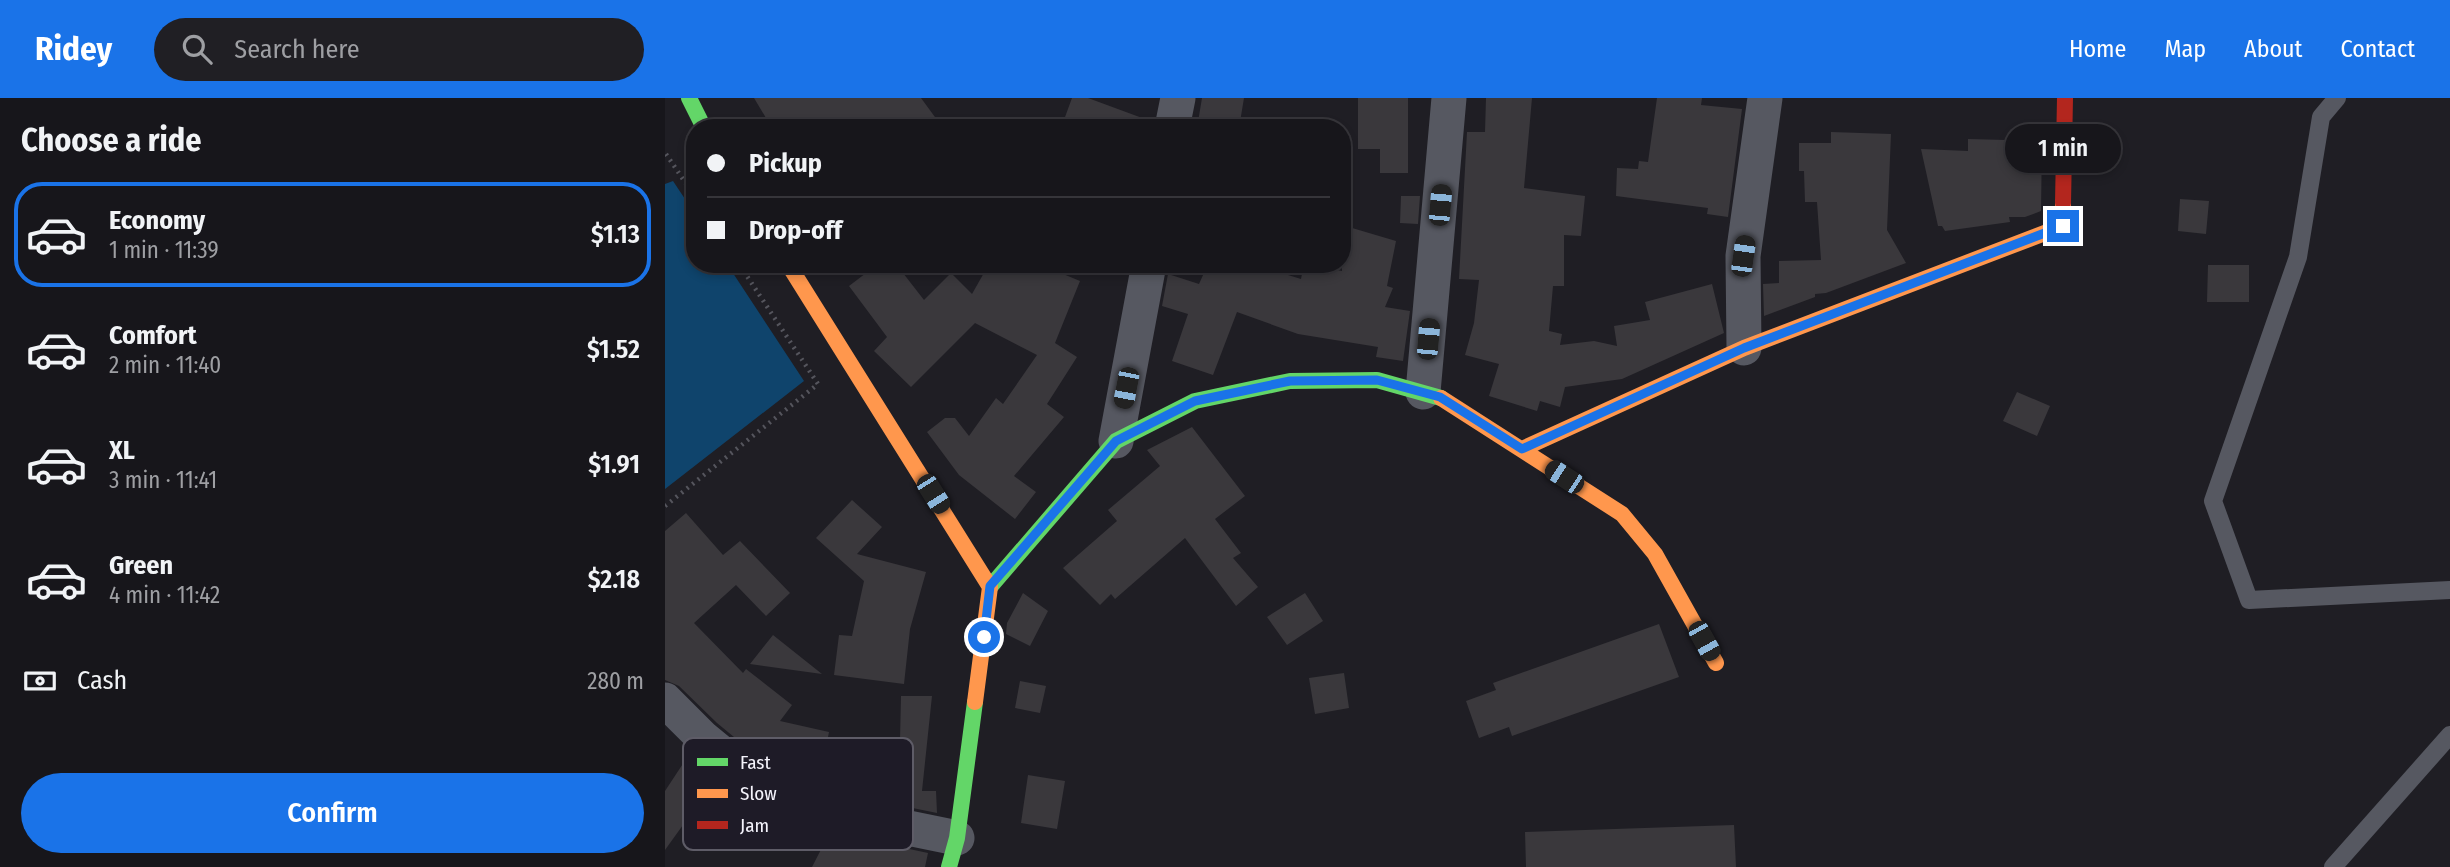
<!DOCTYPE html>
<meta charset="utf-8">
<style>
body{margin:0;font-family:"Fira Sans Condensed",sans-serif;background:#201f24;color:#f1f3f6;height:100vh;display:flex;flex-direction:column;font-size:26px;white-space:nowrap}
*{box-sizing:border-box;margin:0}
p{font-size:23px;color:#9e9fa3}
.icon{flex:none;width:38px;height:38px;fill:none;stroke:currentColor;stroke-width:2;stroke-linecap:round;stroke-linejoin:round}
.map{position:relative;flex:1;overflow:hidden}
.side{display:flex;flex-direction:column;background:#17161b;width:665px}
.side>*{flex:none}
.guide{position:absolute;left:21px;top:21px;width:665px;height:154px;border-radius:28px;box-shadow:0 4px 10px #0003,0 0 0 2px #36353a;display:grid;align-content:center;height:154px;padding:0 21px;background:#17161b}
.end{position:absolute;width:32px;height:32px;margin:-16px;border:9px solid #1a73e8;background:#fff;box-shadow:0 0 0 4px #fff}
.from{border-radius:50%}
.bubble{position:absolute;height:49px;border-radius:24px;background:#17161b;box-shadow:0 4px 10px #0003,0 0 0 2px #36353a;font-size:23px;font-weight:600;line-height:49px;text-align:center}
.car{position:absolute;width:21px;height:42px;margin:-21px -10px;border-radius:9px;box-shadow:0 0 5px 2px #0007;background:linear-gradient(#222 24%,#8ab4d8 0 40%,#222 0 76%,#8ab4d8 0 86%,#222 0)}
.guide b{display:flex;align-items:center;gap:24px;height:66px;font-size:26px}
.guide b+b{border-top:2px solid #36353a}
.guide i{width:18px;height:18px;background:#f1f3f6}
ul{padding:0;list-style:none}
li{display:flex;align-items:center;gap:21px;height:105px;margin:0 14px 10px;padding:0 7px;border:4px solid transparent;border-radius:28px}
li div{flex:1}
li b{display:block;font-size:26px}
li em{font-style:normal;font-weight:600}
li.selected{border-color:#1a73e8}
li>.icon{width:63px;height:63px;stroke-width:1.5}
h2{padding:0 21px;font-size:32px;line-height:84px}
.pay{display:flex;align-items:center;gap:18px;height:77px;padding:0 21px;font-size:26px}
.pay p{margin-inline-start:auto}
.cta{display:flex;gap:14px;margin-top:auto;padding:14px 21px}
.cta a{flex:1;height:80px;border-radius:42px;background:#1a73e8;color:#fff;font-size:28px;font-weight:600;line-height:80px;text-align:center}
header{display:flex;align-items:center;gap:42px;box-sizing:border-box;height:98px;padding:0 35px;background:#1a73e8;color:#fff}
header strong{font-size:33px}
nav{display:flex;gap:38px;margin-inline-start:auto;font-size:24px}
.search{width:490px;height:63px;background:#201f24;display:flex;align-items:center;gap:18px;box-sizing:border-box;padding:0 24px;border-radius:38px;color:#9e9fa3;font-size:26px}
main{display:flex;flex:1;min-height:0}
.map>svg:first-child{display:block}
.water{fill:#0f446c}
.building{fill:#3a383c}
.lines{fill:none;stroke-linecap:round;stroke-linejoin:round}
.path{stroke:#55555d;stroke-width:4.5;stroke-dasharray:2 5;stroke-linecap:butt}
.lane{stroke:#565861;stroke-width:18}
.street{stroke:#565861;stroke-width:35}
.fast{stroke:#63d668;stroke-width:16}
.slow{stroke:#ff974d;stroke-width:16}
.jam{stroke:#b3261e;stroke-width:16}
.route{stroke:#1a73e8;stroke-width:9}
.key{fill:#1e1b27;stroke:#5e5c67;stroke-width:2}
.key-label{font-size:19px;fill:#f4f3fb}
</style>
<header>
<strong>Ridey</strong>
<div class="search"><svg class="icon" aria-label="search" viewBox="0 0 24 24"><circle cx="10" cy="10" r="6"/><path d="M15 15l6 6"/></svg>Search here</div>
<nav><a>Home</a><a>Map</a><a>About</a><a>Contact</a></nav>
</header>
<main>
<section class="side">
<h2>Choose a ride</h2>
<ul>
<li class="selected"><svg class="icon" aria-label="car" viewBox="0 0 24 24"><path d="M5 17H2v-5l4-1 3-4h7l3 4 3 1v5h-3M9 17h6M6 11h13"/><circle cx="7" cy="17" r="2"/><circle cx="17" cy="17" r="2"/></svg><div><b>Economy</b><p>1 min · 11:39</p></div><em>$1.13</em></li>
<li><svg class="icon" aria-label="car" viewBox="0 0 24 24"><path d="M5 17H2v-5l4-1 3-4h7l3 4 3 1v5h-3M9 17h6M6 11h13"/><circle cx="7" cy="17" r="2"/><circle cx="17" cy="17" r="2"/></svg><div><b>Comfort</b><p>2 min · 11:40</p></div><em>$1.52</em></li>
<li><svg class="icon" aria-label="car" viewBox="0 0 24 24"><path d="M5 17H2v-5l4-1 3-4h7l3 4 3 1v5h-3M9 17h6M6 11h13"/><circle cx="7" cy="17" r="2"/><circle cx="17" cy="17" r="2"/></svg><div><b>XL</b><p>3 min · 11:41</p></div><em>$1.91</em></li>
<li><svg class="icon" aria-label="car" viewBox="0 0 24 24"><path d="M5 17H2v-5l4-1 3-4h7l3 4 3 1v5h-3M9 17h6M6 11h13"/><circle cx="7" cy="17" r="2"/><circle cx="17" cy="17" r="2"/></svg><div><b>Green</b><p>4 min · 11:42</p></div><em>$2.18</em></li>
</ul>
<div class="pay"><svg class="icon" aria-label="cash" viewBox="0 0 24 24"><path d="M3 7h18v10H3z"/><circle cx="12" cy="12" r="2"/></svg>Cash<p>280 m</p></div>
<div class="cta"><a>Confirm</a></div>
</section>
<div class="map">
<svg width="1785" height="769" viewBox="0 0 1785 769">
<rect width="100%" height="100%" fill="#1f1e24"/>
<path class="water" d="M8,83L30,116V166H62L139,283L0,391V86Z"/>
<path class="building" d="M89,0H256L278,30H107Z
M407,0H423L488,24L487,30H396Z
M537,0H579L574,30H532Z
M693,0H743V75H715V51H693Z
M821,0H867L859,90L920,98L916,138L899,137V188H888L884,233L897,236L895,247L929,243L952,248L949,228L985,222L980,204L1047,186L1059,235L957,281L900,289L895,309L875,303L872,313L824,298L834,266L800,257L809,225L814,182L794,181L802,34H820Z
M992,0H1037L1036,7L1077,11L1063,119L1042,116L1043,110L951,98L952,70L973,71L974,63L983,64Z
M1166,34L1226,36L1222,132L1241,165L1161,195L1150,196V199L1099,218L1098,186L1114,185V163L1156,162L1152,104H1140L1139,73H1134V45H1166Z
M1303,41L1377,43L1376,113L1360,119H1344L1345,124L1280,133L1277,128H1273L1256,51L1303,53Z
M736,98H755L753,126L735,125Z
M1515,101L1544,103L1541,136L1513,133Z
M677,127L731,143L722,188L728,190L720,209L745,213L738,263L711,259L713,249L633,236L572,214L548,277L507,263L523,216L497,208L503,176L534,186L543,166H574L595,175L597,169L636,181L639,166L677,173Z
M213,166H231L259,202L286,175L307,196L324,166H374L415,183L390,245L412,259L382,306L399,319L349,378L371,394L350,421L294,377L262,334L280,320H290L304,338L331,300L338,306L372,257L310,225L246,289L209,253L222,239L184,188Z
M1543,167H1584V204H1542Z
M1352,294L1385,308L1372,338L1338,323Z
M527,329L580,398L550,421L576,455L568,460L593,489L571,508L520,440L450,501L446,496L435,507L398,470L452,423L443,412L495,368L482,352Z
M187,402L217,429L192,456L261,474L245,531L239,586L169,577L174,537L187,538L199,483L151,440Z
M21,415L58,457L75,443L125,495L101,518L71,487L29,525L78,575L81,571L127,607L115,623L164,634L162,644L235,642L236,598H267L257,693H271L272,715L125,685L52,625L14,588L0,582V433Z
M358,495L383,513L365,548L341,536L342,525Z
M640,495L658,523L622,547L602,519Z
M994,526L1014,579L847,638L844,629L814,640L801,603L831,592L828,585Z
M108,537L157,576L85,566Z
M679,575L684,610L650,616L644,580Z
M355,583L381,588L375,615L350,610Z
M25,655L49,675L39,691L67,709L49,737L23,720L0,752V693Z
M363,677L400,683L392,731L356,725Z
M1069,727L1071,769H861L860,734Z
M165,734L263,755L260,769H147Z"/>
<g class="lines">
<path class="path" d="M1,56L30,99
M0,408L153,286L74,166"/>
<path class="lane" d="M1672,0L1656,19L1633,159L1548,403L1584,502L1785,492
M1668,769L1785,637"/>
<path class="street" d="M507,30L513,0
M1079,250L1078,158L1100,0
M758,294L784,0
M451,343L484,166
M0,602L38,640L116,704L292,740"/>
<path class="fast" d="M24,0L39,30
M325,489L451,343L530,303L625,283L712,282L776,300
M284,769L292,740L310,604"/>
<path class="slow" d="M123,166L325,489L310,604
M776,300L957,416L990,456L1051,565
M857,351L1079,250L1398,128V105"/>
<path class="jam" d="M1398,105L1400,0"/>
</g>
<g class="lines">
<path class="route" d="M319,539L325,488L451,343L530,303L625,283L712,282L775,299L857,351L1079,250L1398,128"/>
</g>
<rect x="18" y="640" width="230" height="112" rx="10" class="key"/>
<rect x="32" y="660" width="31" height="8" fill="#63d668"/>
<rect x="32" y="691" width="31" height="9" fill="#ff974d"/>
<rect x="32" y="723" width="31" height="8" fill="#b3261e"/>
<g class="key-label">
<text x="75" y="671">Fast</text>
<text x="75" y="702">Slow</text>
<text x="75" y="734">Jam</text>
</g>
</svg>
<i class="end from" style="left:319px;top:539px"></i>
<i class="end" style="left:1398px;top:128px"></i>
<div class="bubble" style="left:1340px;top:26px;width:116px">1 min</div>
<i class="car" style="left:775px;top:107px;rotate:5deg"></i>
<i class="car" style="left:1078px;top:158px;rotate:8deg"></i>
<i class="car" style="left:763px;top:241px;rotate:5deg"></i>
<i class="car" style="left:461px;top:290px;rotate:191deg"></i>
<i class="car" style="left:899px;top:379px;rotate:303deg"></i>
<i class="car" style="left:268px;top:396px;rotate:148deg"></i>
<i class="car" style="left:1039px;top:543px;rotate:151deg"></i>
<div class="guide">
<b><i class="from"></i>Pickup</b>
<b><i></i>Drop-off</b>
</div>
</div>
</main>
